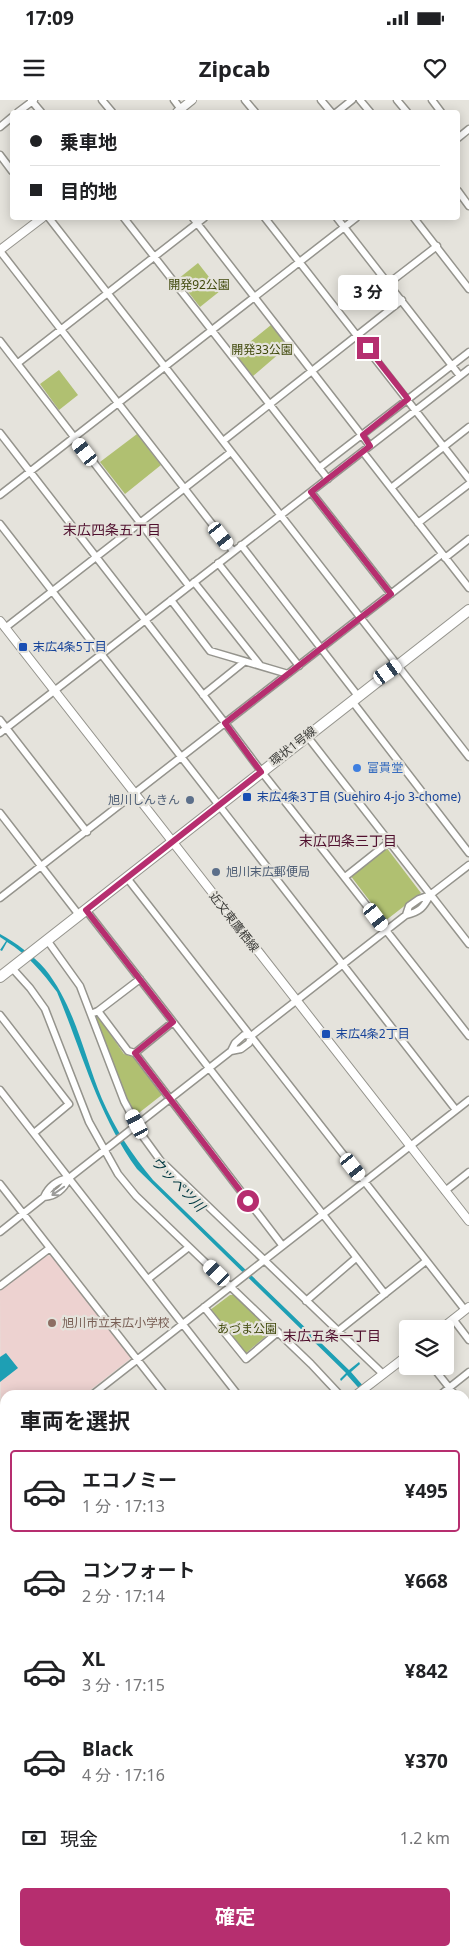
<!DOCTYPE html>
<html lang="ja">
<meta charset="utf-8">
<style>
body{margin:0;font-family:"Noto Sans","Noto Sans JP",sans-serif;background:#f2f2f2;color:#202124;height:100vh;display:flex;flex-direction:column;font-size:19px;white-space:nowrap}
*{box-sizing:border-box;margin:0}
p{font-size:16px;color:#757577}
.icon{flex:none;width:28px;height:28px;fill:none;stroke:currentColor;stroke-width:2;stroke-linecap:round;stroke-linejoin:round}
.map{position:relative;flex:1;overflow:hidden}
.details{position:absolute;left:0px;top:1290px;width:470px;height:566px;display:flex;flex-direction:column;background:#fff;border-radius:15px 15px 0 0;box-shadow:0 2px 12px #0003}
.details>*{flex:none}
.hud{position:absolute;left:10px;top:10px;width:450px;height:110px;border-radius:5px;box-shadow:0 2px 12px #0003;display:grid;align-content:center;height:110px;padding:0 20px;background:#fff}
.fabs{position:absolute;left:399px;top:1220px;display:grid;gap:10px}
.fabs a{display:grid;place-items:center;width:55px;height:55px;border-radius:5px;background:#fff;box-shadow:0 2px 12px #0003;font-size:25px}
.end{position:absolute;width:22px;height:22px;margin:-11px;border:6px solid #b62e6f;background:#fff;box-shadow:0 0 0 2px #fff}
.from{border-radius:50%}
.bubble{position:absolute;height:35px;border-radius:5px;background:#fff;box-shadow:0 2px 12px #0003;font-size:16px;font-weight:700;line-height:35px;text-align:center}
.car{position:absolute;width:15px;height:30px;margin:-15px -8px;border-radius:6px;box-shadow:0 0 4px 1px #0007;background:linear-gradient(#fff 24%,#345 0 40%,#fff 0 76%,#345 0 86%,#fff 0)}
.hud b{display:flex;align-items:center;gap:18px;height:48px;font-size:19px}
.hud b+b{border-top:1px solid #e0e0e0}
.hud i{width:12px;height:12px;background:#202124}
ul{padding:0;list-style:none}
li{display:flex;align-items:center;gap:15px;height:82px;margin:0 10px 8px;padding:0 10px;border:2px solid transparent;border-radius:5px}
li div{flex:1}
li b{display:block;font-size:19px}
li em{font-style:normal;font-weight:700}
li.active{border-color:#b62e6f}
li>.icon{width:45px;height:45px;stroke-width:1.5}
h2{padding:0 20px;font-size:22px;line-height:60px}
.pay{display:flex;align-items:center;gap:12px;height:55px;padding:0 20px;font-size:19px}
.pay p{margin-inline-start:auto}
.button{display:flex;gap:10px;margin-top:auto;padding:10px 20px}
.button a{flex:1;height:58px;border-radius:5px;background:#b62e6f;color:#fff;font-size:20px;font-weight:700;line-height:58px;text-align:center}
.status{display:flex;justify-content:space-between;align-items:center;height:35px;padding:0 25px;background:#fff;direction:ltr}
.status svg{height:14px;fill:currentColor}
header{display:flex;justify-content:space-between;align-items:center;height:65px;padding:0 20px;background:#fff;font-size:22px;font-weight:700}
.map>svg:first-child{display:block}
.education{fill:#edd2d0}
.green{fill:#b0c071}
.water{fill:#1e9fb4}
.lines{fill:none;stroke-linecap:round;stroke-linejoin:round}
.minor-casing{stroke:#95948d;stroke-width:9}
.tertiary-casing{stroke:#95948d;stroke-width:10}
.primary-casing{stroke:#95948d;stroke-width:12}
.trunk-casing{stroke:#95948d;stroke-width:12}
.minor{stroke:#fff;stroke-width:6}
.tertiary{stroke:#fff;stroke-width:8}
.primary{stroke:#fff;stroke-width:10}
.trunk{stroke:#fff;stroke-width:10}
.oneway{stroke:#9c9c9a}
.route{stroke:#b62e6f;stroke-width:6}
.transit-dot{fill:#1a4fb4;stroke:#e5e3dc;stroke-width:2}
.shop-dot{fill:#3f7fe0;stroke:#e5e3dc;stroke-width:2}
.service-dot{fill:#5c6f8a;stroke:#e5e3dc;stroke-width:2}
.education-dot{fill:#8d6e63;stroke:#e5e3dc;stroke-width:2}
.labels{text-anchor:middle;stroke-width:4.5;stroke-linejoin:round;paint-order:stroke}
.park-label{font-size:12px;fill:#3f480a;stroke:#e5e3dc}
.transit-label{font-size:12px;fill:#164399;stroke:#e5e3dc;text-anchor:start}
.street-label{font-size:12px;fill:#393936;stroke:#e5e3dc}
.shop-label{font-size:12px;fill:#366cbe;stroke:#e5e3dc;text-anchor:start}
.service-label{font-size:12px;fill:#4e5e75;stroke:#e5e3dc;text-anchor:end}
.education-label{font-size:12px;fill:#785e54;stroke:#e5e3dc;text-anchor:start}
.neighbourhood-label{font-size:14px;fill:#500f2e;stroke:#e5e3dc}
.water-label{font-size:14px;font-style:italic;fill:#003841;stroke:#e5e3dc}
</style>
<div class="status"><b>17:09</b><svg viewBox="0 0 49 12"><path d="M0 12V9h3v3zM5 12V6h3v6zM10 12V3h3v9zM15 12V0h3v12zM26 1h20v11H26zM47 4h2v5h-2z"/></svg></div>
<header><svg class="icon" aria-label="menu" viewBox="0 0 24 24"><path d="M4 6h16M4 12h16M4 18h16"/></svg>Zipcab<svg class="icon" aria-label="heart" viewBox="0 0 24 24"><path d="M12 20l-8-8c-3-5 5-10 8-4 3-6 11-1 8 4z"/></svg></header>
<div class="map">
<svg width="469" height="1856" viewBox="0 0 469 1856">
<rect width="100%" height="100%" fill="#e5e3dc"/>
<path class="education" d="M46,1155L52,1156L131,1255L130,1259L84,1295H5V1355H1L0,1191Z"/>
<path class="green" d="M198,163L220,191L200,207L178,179Z
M271,225L288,246L253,276L235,254Z
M59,270L78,295L59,310L40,284Z
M137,334L161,365L125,394L100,362Z
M386,747L421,793L385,821L350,775Z
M98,916L124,954L137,958L163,994L135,1016L126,997L95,918Z
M230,1195H235L272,1231L246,1253H243L210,1210Z"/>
<path class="water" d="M0,834C16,843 33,855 45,869C75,906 84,956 102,999C115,1029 132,1055 153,1080L349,1270L359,1262L360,1264L351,1272L371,1295H365L347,1275L341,1281L340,1279L346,1273L137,1069C98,1015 82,952 57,892C43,873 27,854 7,842L2,851L0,850L6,841L0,837Z
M6,1253L18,1268L0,1282V1257Z"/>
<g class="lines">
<defs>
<path id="minor" d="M31,0L41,12
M102,0L112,12
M174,0L183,12
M245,0L255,12
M321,0L331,12
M360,0L370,12
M397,0L407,12
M432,0L441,12
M18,12L34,0
M337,12L352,0
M0,27L12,17
M458,38L469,29
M0,55L12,71
M458,91L469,106
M49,118L469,657
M124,118L328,379
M193,118L370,346
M265,118L469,379
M337,118L460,276
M414,118L469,189
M0,151L233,451
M389,183L437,146
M0,241L189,486
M18,263L204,118
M0,333L225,623L261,671L469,936
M223,341L402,200
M363,352L469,488
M319,368L469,252
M391,388L469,327
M311,392L391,494
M0,395L356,118
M418,423L469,384
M0,424L456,1010
M241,445L358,596
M445,458L469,439
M218,463L299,566
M194,482L260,565
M171,500L210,551L288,574
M5,528L231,352
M203,595L244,562
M352,601L469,753
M0,620L87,732
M0,633L469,269
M307,636L469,844
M0,713L79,815
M345,777L389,742
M127,778L465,1210
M0,798L442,454
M86,810L385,1194
M406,815L409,806L419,799L430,795L469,765
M47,840L80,886L124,1001L144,1038L160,1060L383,1274
M12,868L30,888L45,909L89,1022L118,1074L136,1096L311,1264L340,1295
M98,911L140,879
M91,914L98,911L128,951L135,953L173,922
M0,915L69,1004L34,1033
M231,951L241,949L249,943L251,936L406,815C420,812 424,807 430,795
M135,953L282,1145
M0,990L238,1295
M69,1078L231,951L235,943L244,935L251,936
M0,1084L165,1295
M445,1091L469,1072
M0,1132L44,1097C49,1086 58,1080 69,1078C64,1089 57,1096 44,1097
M148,1179L189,1147
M0,1186L50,1148
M306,1201L356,1158
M204,1207L246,1259L278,1232
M453,1219L469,1240
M338,1231L426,1161
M432,1266L455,1295
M92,1295L469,1000
M440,1295L469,1272
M465,1308L469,1313
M0,1362L5,1369
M465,1395L469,1400
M0,1459L5,1466
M0,1506L5,1502
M465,1516L469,1513
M465,1525L469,1534
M0,1550L5,1548
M0,1578L5,1575
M465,1594L469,1591
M0,1653L5,1649
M465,1677L469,1673
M465,1694L469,1699
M0,1701L5,1708
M0,1721L5,1717
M0,1743L4,1749
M465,1759L469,1755
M0,1796L5,1792
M0,1804L5,1813
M465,1804L469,1809
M465,1838L469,1835
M117,1851L121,1856
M173,1851L177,1856
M279,1851L282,1856
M432,1851L436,1856
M30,1856L36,1851
M130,1856L136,1851
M235,1856L241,1851
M342,1856L348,1851
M442,1856L448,1851"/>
<path id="tertiary" d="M177,12L192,0
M0,150L42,118
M0,521L469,1121
M441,1229L469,1207
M356,1295L408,1255
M0,1565L5,1563"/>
<path id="primary" d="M0,877L469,510"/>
<path id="trunk" d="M0,1837L5,1847
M7,1851L10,1856"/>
</defs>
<use href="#minor" class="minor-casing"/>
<use href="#tertiary" class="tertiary-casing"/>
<use href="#primary" class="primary-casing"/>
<use href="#trunk" class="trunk-casing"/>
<use href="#minor" class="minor"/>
<use href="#tertiary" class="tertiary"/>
<use href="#primary" class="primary"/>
<use href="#trunk" class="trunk"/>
</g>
<defs><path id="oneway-shaft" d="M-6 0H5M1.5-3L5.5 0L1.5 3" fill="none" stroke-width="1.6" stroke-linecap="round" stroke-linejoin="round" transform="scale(1.25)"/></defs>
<use class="oneway" href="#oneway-shaft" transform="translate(58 1091) rotate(145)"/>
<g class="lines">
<path class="route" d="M248,1101L135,953L173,922L86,810L261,672L225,623L391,494L311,392L370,346L363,335L408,299L368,248"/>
</g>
<g class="transit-dot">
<rect x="18" y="542" width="10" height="10" rx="2.5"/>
<rect x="242" y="692" width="10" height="10" rx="2.5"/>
<rect x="321" y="929" width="10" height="10" rx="2.5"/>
</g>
<circle class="shop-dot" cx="357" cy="668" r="5"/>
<g class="service-dot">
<circle cx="190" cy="700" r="5"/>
<circle cx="216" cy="772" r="5"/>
</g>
<circle class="education-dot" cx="52" cy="1223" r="5"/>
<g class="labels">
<g class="park-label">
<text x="199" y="189">開発92公園</text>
<text x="262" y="254">開発33公園</text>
<text x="247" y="1233">あづま公園</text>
</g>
<g class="transit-label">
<text x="33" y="551">末広4条5丁目</text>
<text x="257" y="701">末広4条3丁目 (Suehiro 4-jo 3-chome)</text>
<text x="336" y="938">末広4条2丁目</text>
</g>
<g class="street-label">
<text transform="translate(293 646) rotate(-38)" y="4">環状1号線</text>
<text transform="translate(234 822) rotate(52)" y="4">近文東鷹栖線</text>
</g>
<g class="shop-label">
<text x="367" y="672">富貴堂</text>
</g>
<g class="service-label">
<text x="180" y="704">旭川しんきん</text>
<text x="226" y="776" text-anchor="start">旭川末広郵便局</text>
</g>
<g class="education-label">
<text x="62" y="1227">旭川市立末広小学校</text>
</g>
<g class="neighbourhood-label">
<text x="112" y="435">末広四条五丁目</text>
<text x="348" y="746">末広四条三丁目</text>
<text x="332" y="1241">末広五条一丁目</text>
</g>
<g class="water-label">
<text transform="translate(178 1084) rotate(46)" y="5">ウッペツ川</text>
</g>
</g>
</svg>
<div class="fabs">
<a><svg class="icon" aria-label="layers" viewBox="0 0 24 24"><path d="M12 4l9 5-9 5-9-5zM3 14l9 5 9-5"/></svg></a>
</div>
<i class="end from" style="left:248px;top:1101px"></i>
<i class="end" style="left:368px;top:248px"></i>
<div class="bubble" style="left:338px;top:175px;width:60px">3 分</div>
<i class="car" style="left:85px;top:352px;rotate:322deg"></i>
<i class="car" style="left:221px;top:436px;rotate:142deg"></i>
<i class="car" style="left:388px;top:572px;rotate:55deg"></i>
<i class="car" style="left:376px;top:817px;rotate:143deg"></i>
<i class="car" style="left:137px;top:1024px;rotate:332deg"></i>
<i class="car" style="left:353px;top:1067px;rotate:142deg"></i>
<i class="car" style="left:217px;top:1173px;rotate:314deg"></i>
<div class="hud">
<b><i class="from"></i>乗車地</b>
<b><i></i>目的地</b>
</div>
<section class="details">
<h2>車両を選択</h2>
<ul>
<li class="active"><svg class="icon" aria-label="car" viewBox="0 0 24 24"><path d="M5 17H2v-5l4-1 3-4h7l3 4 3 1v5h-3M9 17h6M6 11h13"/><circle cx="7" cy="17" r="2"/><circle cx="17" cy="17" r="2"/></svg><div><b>エコノミー</b><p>1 分 · 17:13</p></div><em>¥495</em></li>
<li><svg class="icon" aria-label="car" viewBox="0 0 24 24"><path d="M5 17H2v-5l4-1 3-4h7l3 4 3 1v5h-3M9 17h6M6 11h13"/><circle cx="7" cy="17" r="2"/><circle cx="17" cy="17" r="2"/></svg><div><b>コンフォート</b><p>2 分 · 17:14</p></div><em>¥668</em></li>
<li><svg class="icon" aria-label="car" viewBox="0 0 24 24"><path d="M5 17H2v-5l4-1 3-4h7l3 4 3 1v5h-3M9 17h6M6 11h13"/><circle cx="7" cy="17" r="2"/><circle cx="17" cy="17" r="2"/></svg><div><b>XL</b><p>3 分 · 17:15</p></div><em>¥842</em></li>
<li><svg class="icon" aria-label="car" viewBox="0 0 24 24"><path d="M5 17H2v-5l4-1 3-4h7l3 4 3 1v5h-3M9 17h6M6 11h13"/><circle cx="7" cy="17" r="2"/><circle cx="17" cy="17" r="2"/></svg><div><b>Black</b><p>4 分 · 17:16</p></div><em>¥370</em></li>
</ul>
<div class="pay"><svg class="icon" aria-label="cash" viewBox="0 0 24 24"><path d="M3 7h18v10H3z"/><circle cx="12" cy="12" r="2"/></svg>現金<p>1.2 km</p></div>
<div class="button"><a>確定</a></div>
</section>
</div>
